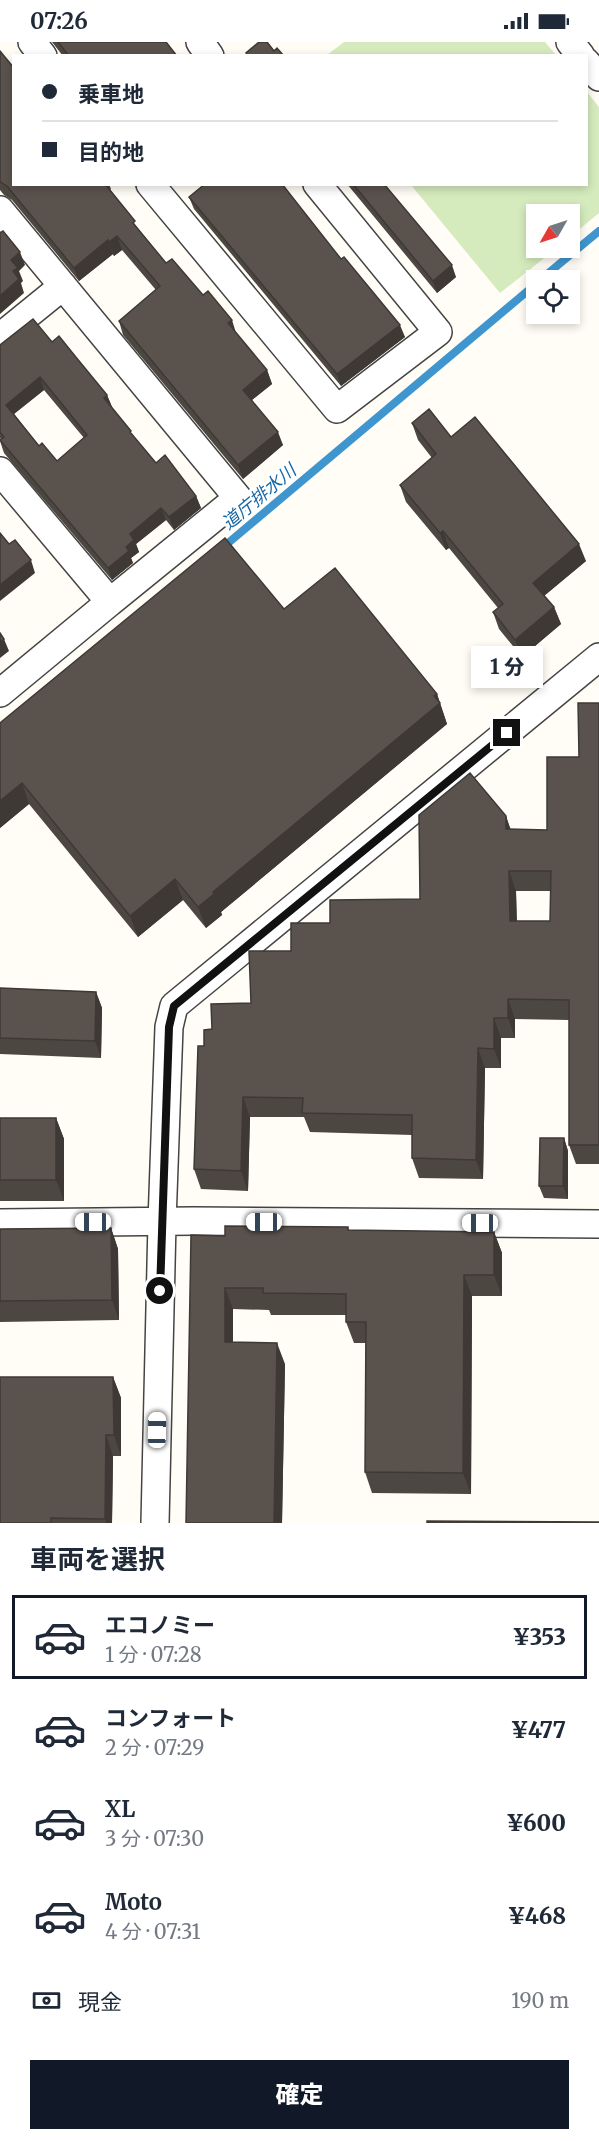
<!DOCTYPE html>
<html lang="ja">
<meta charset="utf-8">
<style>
body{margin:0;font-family:Merriweather,"Noto Sans JP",serif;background:#f6f6f7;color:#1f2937;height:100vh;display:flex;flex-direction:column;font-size:22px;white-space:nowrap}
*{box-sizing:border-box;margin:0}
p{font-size:20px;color:#747a83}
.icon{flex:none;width:33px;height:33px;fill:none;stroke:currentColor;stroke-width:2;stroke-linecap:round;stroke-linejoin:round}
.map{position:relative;height:1481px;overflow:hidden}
.details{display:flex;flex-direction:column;background:#fff;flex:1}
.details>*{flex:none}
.hud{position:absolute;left:12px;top:12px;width:576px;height:132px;border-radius:0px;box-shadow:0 3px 9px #0003;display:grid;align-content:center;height:132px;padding:0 30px;background:#fff}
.needle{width:39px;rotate:231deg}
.buttons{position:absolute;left:526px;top:162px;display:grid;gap:12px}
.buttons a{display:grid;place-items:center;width:54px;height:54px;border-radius:0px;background:#fff;box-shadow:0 3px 9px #0003;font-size:30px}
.end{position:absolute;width:27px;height:27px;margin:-14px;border:8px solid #111;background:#fff;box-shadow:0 0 0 3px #fff}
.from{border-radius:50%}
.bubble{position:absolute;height:42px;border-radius:0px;background:#fff;box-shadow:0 3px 9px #0003;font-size:20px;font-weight:800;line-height:42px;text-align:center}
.car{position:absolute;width:18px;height:36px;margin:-18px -9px;border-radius:8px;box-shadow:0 0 4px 2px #0007;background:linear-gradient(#fff 24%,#345 0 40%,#fff 0 76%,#345 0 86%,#fff 0)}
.hud b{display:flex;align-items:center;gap:21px;height:57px;font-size:22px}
.hud b+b{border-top:2px solid #e0e1e3}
.hud i{width:15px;height:15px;background:#1f2937}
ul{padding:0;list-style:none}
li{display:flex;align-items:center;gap:18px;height:84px;margin:0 12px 9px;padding:0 18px;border:3px solid transparent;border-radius:0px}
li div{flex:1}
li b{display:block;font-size:22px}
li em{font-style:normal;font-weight:800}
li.active{border-color:#111827}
li>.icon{width:54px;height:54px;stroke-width:1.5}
h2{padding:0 30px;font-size:27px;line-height:72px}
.pay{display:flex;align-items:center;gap:15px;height:66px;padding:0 30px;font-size:22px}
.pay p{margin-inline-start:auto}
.button{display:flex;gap:12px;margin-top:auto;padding:12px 30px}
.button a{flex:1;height:69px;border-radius:0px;background:#111827;color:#fff;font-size:24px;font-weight:800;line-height:69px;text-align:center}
.status{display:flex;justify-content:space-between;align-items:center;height:42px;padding:0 30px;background:#fff;direction:ltr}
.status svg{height:16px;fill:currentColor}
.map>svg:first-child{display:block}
.green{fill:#d5ebbd}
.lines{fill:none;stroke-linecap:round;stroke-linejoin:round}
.stream{stroke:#3f96cf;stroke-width:8}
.minor-casing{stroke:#444;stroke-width:30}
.minor{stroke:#fff;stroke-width:27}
.wall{fill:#4d4742;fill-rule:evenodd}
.shaded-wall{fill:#3f3936}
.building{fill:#5a524d;stroke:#3f3936;stroke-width:1.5;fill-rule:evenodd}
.route{stroke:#111;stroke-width:8}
.labels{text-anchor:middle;stroke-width:6;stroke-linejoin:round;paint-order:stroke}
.water-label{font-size:18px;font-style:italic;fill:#1768a6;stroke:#fff}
</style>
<div class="status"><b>07:26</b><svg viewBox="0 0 49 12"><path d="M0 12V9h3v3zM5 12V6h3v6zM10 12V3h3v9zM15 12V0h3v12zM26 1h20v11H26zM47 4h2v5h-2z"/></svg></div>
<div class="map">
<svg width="599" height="1481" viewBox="0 0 599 1481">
<rect width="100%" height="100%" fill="#fffdf5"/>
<path class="green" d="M344,0H545L556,13H327Z
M587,50L599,65V171L570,195V172H537V206H557L500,251L411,143L586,142Z"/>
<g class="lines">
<path class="stream" d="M540,238L599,189
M221,507L537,241"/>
<defs>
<path id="minor" d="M32,0L43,14
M200,0L210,14
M570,0L581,14
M586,20L599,35
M150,142L337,367L438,290L317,142
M0,168L238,456L110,560L0,429
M0,295L63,244
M0,651L110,560
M0,1181L193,1179L599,1182
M155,1481L162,1180L169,985L174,964L599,615"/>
</defs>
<use href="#minor" class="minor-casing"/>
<use href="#minor" class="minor"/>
</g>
<path class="wall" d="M52,0H166L177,14H63Z
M0,9L14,142H109L111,147L110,148L139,188L166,221L236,291L267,328L272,342L252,358L283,403L243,437L123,293L119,279L156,248L122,208L114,214L113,212L79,239L12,158L4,153L0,148Z
M347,142H384L456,235L437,251Z
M189,155L341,217L405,295L341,344L194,167Z
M52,300L107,353L112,365L133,394L156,421L196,454L201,466L174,488L166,478L136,502L139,510L131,516L133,521L112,538L4,411L0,399L1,397L0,396V303ZM44,348L84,396L57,419L39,404L14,372Z
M412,381L451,395L586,519L544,554L554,565L561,582L522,615L499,587L493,570L498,566L449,506L446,508L406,460L400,443L432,416L418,398Z
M284,567L437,652L447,682L221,870L222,873L206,886L183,858L138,895L29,762L0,786V681Z
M599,661V1122H576L569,1103V978L515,977V996H501V1026H485L483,1137L419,1136L412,1116V1093L310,1090L304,1075H250L248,1149L201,1147L194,1127L204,1004L212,987L251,961L291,909L330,881L420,857L506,774L510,787L547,788L579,715ZM516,849H551L550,879H517Z
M0,946L96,950L102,966L101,1016L0,1012Z
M0,1076H56L64,1097V1159H0Z
M564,1096L568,1109V1157L544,1156L539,1144Z
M348,1185L349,1188L494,1190L502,1211V1254H472L471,1452L372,1451L365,1430L366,1301H354L346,1280V1273H271L269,1268L233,1267V1300L285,1322L282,1481H186L225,1194Z
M111,1186L118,1207L119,1278L0,1280V1187Z
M113,1335L121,1356V1414H113L112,1481H0Z"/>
<path class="shaded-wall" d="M117,194L122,208L114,214L109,200Z
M108,198L113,212L79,239L74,226Z
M20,210L25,223L19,229L23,239L21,241L24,251L0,272V254L13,229L11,218Z
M452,223L456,235L437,251L433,239Z
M232,278L236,291L228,281Z
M400,283L405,295L341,344L337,332Z
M267,328L272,342L248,361L243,348Z
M40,335L44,348L10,375L6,363Z
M107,353L112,365L104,356Z
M278,390L283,403L243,437L238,423Z
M196,454L201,466L174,488L169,475Z
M161,466L166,478L136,502L139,510L131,516L133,521L112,538L108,526L126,505L130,492Z
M443,489L449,506L446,508L440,491Z
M579,502L586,519L539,558L533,541Z
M31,518L35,531L0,559V543Z
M554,565L561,582L522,615L515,598Z
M4,597L9,609L0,616V600Z
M437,652L447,682L221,870L222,873L206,886L198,865L213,850Z
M22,741L29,762L0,786V759Z
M506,774L513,794L506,787Z
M509,829L516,849L517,899L510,879Z
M175,837L183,858L138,895L130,874Z
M96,950L102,966L101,1016L95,999Z
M508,957L515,977V996L508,976Z
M494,976L501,996V1026L494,1007Z
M478,1006L485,1026L483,1137L476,1118Z
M243,1055L250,1075L248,1149L241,1129Z
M56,1076L64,1097V1159L56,1138Z
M564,1096L568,1109V1157L563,1144Z
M111,1186L118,1207L119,1278L112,1258Z
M494,1190L502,1211V1254L494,1233Z
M464,1233L472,1254L471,1452L463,1431Z
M225,1246L233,1267V1321L225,1300Z
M277,1301L285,1322L282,1481H274Z
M113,1335L121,1356V1414L114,1393Z
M106,1393L113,1414L112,1481H106L105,1477Z"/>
<path class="building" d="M58,0H166L177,14H69Z
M259,0H267L274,9L277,6L284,14H248L246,11Z
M0,9L14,26V142H105L135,179L133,181L166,221L172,217L203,253L208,249L232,278L228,281L267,328L243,348L278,390L238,423L119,279L160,244L117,194L109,200L108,198L74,226L7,144L0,140Z
M205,142H282L341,217L344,215L400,283L337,332L189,155Z
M353,142H384L452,223L433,239Z
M3,189L20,210L11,218L18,226L13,229L19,237L0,254V191Z
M33,277L52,300L59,294L75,314L107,353L104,356L131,389L130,390L156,421L165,413L196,454L169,475L161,466L130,492L134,498L126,505L129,509L108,526L0,398L4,395L0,390V303ZM40,335L87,393L57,419L42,401L39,404L6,363Z
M429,367L451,395L475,375L579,502L533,541L554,565L515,598L493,570L503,562L443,489L440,491L400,443L436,412L412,381Z
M0,491L9,502L15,498L31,518L0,543Z
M225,496L284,567L335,526L437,652L434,654L440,661L213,850L214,852L198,865L175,837L130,874L22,741L0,759V681Z
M0,591L4,597L0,600Z
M578,661H599V1103H569V958L508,957V976H494V1007L478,1006L476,1118L412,1116V1073L302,1071L303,1056L243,1055L241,1129L194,1127L198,1004H204V988L212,987L211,962L251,961L249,909H291V881H330V858L420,857L419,773L470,731L506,774V787L547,788V715H579ZM509,829H551L550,879H510Z
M0,946L96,950L95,999L0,996Z
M0,1076H56V1138H0Z
M540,1096H564L563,1144H539Z
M225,1184L348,1185V1188L494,1190V1233H464L463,1431L365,1430L366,1280H346V1252L263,1251V1246H225V1300L277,1301L274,1481H186L191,1193L225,1194Z
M111,1186L112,1258L0,1259V1187Z
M0,1335H113L114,1393H106L105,1477L51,1476V1481H0Z
M427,1479L599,1480V1481H427Z"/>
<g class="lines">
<path class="route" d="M160,1249L169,985L174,964L507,691"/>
</g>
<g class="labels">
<g class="water-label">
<text transform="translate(259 455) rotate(-40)" y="6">道庁排水川</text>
</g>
</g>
</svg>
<div class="buttons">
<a><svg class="needle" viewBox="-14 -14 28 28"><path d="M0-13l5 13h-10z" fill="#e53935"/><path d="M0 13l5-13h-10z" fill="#747a83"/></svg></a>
<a><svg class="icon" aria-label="locate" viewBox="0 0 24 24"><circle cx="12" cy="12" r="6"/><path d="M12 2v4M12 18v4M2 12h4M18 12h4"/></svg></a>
</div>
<i class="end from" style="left:160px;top:1249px"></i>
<i class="end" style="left:507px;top:691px"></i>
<div class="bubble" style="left:471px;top:604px;width:72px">1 分</div>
<i class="car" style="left:93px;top:1180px;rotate:270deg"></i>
<i class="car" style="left:264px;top:1180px;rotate:270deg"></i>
<i class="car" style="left:480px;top:1181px;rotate:270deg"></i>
<i class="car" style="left:157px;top:1388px;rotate:1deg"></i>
<div class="hud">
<b><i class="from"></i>乗車地</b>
<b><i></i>目的地</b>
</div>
</div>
<section class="details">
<h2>車両を選択</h2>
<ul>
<li class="active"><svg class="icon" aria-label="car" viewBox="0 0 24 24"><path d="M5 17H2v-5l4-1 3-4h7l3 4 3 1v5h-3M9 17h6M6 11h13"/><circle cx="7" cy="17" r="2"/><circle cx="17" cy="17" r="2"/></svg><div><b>エコノミー</b><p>1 分 · 07:28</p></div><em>¥353</em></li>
<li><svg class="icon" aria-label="car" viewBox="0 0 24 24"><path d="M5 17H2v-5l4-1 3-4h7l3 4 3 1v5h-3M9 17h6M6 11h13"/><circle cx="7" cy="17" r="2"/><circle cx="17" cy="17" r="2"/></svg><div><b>コンフォート</b><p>2 分 · 07:29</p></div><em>¥477</em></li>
<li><svg class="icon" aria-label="car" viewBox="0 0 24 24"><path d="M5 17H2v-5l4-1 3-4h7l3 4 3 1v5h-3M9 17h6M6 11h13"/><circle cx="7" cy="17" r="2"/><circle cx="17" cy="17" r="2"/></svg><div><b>XL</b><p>3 分 · 07:30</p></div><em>¥600</em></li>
<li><svg class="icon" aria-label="car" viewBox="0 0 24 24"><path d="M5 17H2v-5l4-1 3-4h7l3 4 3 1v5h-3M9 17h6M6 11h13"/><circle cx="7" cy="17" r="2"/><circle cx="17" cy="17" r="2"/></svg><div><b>Moto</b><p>4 分 · 07:31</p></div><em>¥468</em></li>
</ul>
<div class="pay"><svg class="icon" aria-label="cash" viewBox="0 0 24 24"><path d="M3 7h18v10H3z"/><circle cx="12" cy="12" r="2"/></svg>現金<p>190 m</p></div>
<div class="button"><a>確定</a></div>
</section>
